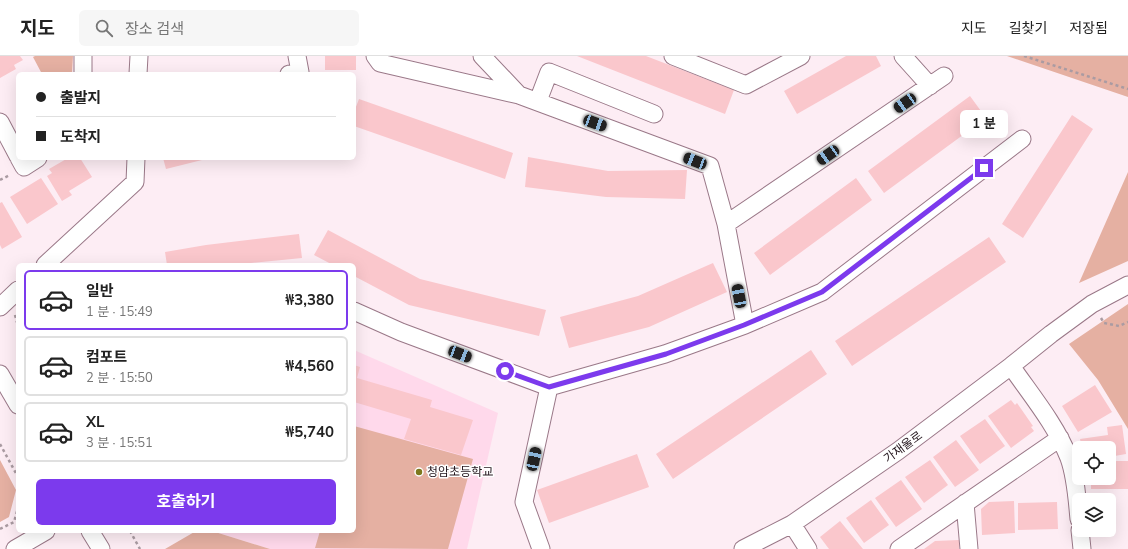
<!DOCTYPE html>
<html lang="ko">
<meta charset="utf-8">
<style>
body{margin:0;font-family:"Nunito Sans","Noto Sans KR",sans-serif;background:#f6f6f6;color:#222;height:100vh;display:flex;flex-direction:column;font-size:15px;white-space:nowrap}
*{box-sizing:border-box;margin:0}
p{font-size:13px;color:#767676}
.icon{flex:none;width:22px;height:22px;fill:none;stroke:currentColor;stroke-width:2;stroke-linecap:round;stroke-linejoin:round}
.map{position:relative;flex:1;overflow:hidden}
.drawer{position:absolute;left:16px;top:207px;width:340px;height:270px;display:flex;flex-direction:column;background:#fff;border-radius:6px;box-shadow:0 4px 16px #0002}
.drawer>*{flex:none}
.top-card{position:absolute;left:16px;top:16px;width:340px;height:88px;border-radius:6px;box-shadow:0 4px 16px #0002;display:grid;align-content:center;height:88px;padding:0 20px;background:#fff}
.tools{position:absolute;left:1072px;top:385px;display:grid;gap:8px}
.tools a{display:grid;place-items:center;width:44px;height:44px;border-radius:6px;background:#fff;box-shadow:0 4px 16px #0002;font-size:20px}
.end{position:absolute;width:18px;height:18px;margin:-9px;border:5px solid #7c3aed;background:#fff;box-shadow:0 0 0 2px #fff}
.from{border-radius:50%}
.bubble{position:absolute;height:28px;border-radius:6px;background:#fff;box-shadow:0 4px 16px #0002;font-size:13px;font-weight:700;line-height:28px;text-align:center}
.car{position:absolute;width:12px;height:24px;margin:-12px -6px;border-radius:5px;box-shadow:0 0 3px 1px #0007;background:linear-gradient(#222 24%,#8ab4d8 0 40%,#222 0 76%,#8ab4d8 0 86%,#222 0)}
.top-card b{display:flex;align-items:center;gap:14px;height:38px;font-size:15px}
.top-card b+b{border-top:1px solid #e0e0e0}
.top-card i{width:10px;height:10px;background:#222}
ul{padding:7px 0 0;list-style:none}
li{display:flex;align-items:center;gap:12px;height:60px;margin:0 8px 6px;padding:0 12px;border:2px solid #e0e0e0;border-radius:6px}
li div{flex:1}
li b{display:block;font-size:15px}
li em{font-style:normal;font-weight:700}
li.on{border-color:#7c3aed}
li>.icon{width:36px;height:36px;stroke-width:1.5}
.action{display:flex;gap:8px;margin-top:auto;padding:8px 20px}
.action a{flex:1;height:46px;border-radius:6px;background:#7c3aed;color:#fff;font-size:16px;font-weight:700;line-height:46px;text-align:center}
header{display:flex;align-items:center;gap:24px;box-sizing:border-box;height:56px;padding:0 20px;background:#fff;border-bottom:1px solid #e0e0e0}
header strong{font-size:19px}
nav{display:flex;gap:22px;margin-inline-start:auto;font-size:14px}
.search{width:280px;height:36px;background:#f6f6f6;display:flex;align-items:center;gap:10px;box-sizing:border-box;padding:0 14px;border-radius:6px;color:#767676;font-size:15px}
.map>svg:first-child{display:block}
.built{fill:#ffd9eb}
.green{fill:#e5b0a2}
.building{fill:#fac7cc}
.lines{fill:none;stroke-linecap:round;stroke-linejoin:round}
.minor-casing{stroke:#9a7888;stroke-width:19}
.path{stroke:#aa9ba2;stroke-width:2.5;stroke-dasharray:3 3;stroke-linecap:butt}
.minor{stroke:#fff;stroke-width:17}
.route{stroke:#7c3aed;stroke-width:5}
.poi-dot{fill:#7d781e;stroke:#fff;stroke-width:1.5}
.labels{text-anchor:middle;stroke-width:3;stroke-linejoin:round;paint-order:stroke}
.street-label{font-size:12px;fill:#23151c;stroke:#fff}
.poi-label{font-size:12px;fill:#23151c;stroke:#fff;text-anchor:start}
</style>
<header>
<strong>지도</strong>
<div class="search"><svg class="icon" aria-label="search" viewBox="0 0 24 24"><circle cx="10" cy="10" r="6"/><path d="M15 15l6 6"/></svg>장소 검색</div>
<nav><a>지도</a><a>길찾기</a><a>저장됨</a></nav>
</header>
<div class="map">
<svg width="1128" height="493" viewBox="0 0 1128 493">
<rect width="100%" height="100%" fill="#fdedf4"/>
<path class="built" d="M354,294L498,357L467,493H270L212,475H354Z"/>
<path class="green" d="M35,0H73L72,18H42L33,1Z
M1007,0H1128V41Z
M1128,116V205L1079,227Z
M1128,248V373L1098,324L1069,288Z
M354,370L473,403L448,493L315,492L320,475H354Z
M0,404L16,434L9,461L0,466Z
M196,475H212L270,493H165Z"/>
<path class="building" d="M0,0H20L23,4L14,9L16,13L0,22Z
M325,0H356V14H325Z
M577,0H646L734,34L725,58Z
M846,0H876L881,10L797,58L784,35Z
M970,40L986,62L884,137L868,115Z
M359,43L513,97L505,123L354,70V56Z
M1072,59L1093,73L1023,182L1002,168Z
M528,101L608,115L687,114L685,143L606,141L525,131Z
M68,102H80L92,121L69,135L72,139L62,145L47,120L52,117L49,113Z
M163,102H206V103L166,113Z
M41,122L58,148L27,168L10,141Z
M856,122L872,144L770,219L754,197Z
M2,146L22,181L2,193L0,189V147Z
M328,174L420,223L546,254L539,280L409,249L354,220V209H333L314,199Z
M299,178L302,202L230,209H167L165,196L206,189Z
M989,181L1006,206L852,310L835,285Z
M713,207L727,236L649,271L569,292L560,261L638,240Z
M811,294L827,318L673,423L656,398Z
M354,309L360,311L357,322L432,344L430,351L473,364L461,399L404,383L411,363L354,346Z
M1095,329L1112,356L1078,376L1062,350Z
M1011,344L1015,349L1017,347L1033,370L1031,371L1034,375L1011,392L988,360Z
M985,363L1005,390L980,408L960,380Z
M1122,369L1126,398L1109,401V392H1082L1080,383L1108,379L1107,371Z
M956,384L979,414L955,431L933,401Z
M637,398L649,431L549,467L537,434Z
M930,404L948,429L924,447L905,421Z
M1109,405H1128V433H1091V422H1109Z
M901,424L922,453L896,471L875,442Z
M871,444L889,469L864,487L846,462Z
M1014,445L1015,477L982,479L981,453L989,446Z
M1057,446L1058,473L1018,474V447Z
M840,465L863,493H829L820,481Z
M959,484V493H924L935,485Z"/>
<g class="lines">
<defs>
<path id="minor" d="M375,0L380,7L519,39
M482,0L519,39L710,110L726,168L745,269
M673,0L746,29L801,0
M903,0L930,30
M83,18V0
M138,18L139,0
M289,18L300,16L297,0
M538,45L549,16L654,58
M0,66L18,100
M19,102L24,111L38,102
M726,168L944,20
M45,209L135,126L136,102
M0,251L18,234
M354,255L401,276L549,331L665,298L745,269L822,236L1022,83
M1011,310C1031,339 1056,369 1069,402C1076,421 1077,443 1079,463
M0,318L18,349
M965,447L969,493
M792,468L808,493
M1080,474L1082,493
M90,475L101,493
M15,493L46,475
M541,493L524,446L549,331
M743,493L792,468L898,395L1011,310L1051,278L1092,248L1128,229
M899,493L1060,382"/>
</defs>
<use href="#minor" class="minor-casing"/>
<path class="path" d="M1024,0L1128,33
M0,124L10,119
M15,259L18,270
M1101,262L1104,267L1119,270L1128,266
M0,388L18,421
M0,473L14,466L18,452
M130,475L140,493"/>
<use href="#minor" class="minor"/>
</g>
<g class="lines">
<path class="route" d="M505,315L549,331L666,298L744,269L822,236L984,112"/>
</g>
<circle class="poi-dot" cx="419" cy="416" r="4"/>
<g class="labels">
<g class="street-label">
<text transform="translate(903 391) rotate(-36)" y="4">가재울로</text>
</g>
<g class="poi-label">
<text x="427" y="420">청암초등학교</text>
</g>
</g>
</svg>
<div class="tools">
<a><svg class="icon" aria-label="locate" viewBox="0 0 24 24"><circle cx="12" cy="12" r="6"/><path d="M12 2v4M12 18v4M2 12h4M18 12h4"/></svg></a>
<a><svg class="icon" aria-label="layers" viewBox="0 0 24 24"><path d="M12 4l9 5-9 5-9-5zM3 14l9 5 9-5"/></svg></a>
</div>
<i class="end from" style="left:505px;top:315px"></i>
<i class="end" style="left:984px;top:112px"></i>
<div class="bubble" style="left:960px;top:54px;width:48px">1 분</div>
<i class="car" style="left:905px;top:47px;rotate:236deg"></i>
<i class="car" style="left:595px;top:67px;rotate:110deg"></i>
<i class="car" style="left:828px;top:99px;rotate:236deg"></i>
<i class="car" style="left:695px;top:105px;rotate:291deg"></i>
<i class="car" style="left:739px;top:240px;rotate:349deg"></i>
<i class="car" style="left:460px;top:298px;rotate:111deg"></i>
<i class="car" style="left:534px;top:403px;rotate:12deg"></i>
<div class="top-card">
<b><i class="from"></i>출발지</b>
<b><i></i>도착지</b>
</div>
<section class="drawer">
<ul>
<li class="on"><svg class="icon" aria-label="car" viewBox="0 0 24 24"><path d="M5 17H2v-5l4-1 3-4h7l3 4 3 1v5h-3M9 17h6M6 11h13"/><circle cx="7" cy="17" r="2"/><circle cx="17" cy="17" r="2"/></svg><div><b>일반</b><p>1 분 · 15:49</p></div><em>₩3,380</em></li>
<li><svg class="icon" aria-label="car" viewBox="0 0 24 24"><path d="M5 17H2v-5l4-1 3-4h7l3 4 3 1v5h-3M9 17h6M6 11h13"/><circle cx="7" cy="17" r="2"/><circle cx="17" cy="17" r="2"/></svg><div><b>컴포트</b><p>2 분 · 15:50</p></div><em>₩4,560</em></li>
<li><svg class="icon" aria-label="car" viewBox="0 0 24 24"><path d="M5 17H2v-5l4-1 3-4h7l3 4 3 1v5h-3M9 17h6M6 11h13"/><circle cx="7" cy="17" r="2"/><circle cx="17" cy="17" r="2"/></svg><div><b>XL</b><p>3 분 · 15:51</p></div><em>₩5,740</em></li>
</ul>
<div class="action"><a>호출하기</a></div>
</section>
</div>
